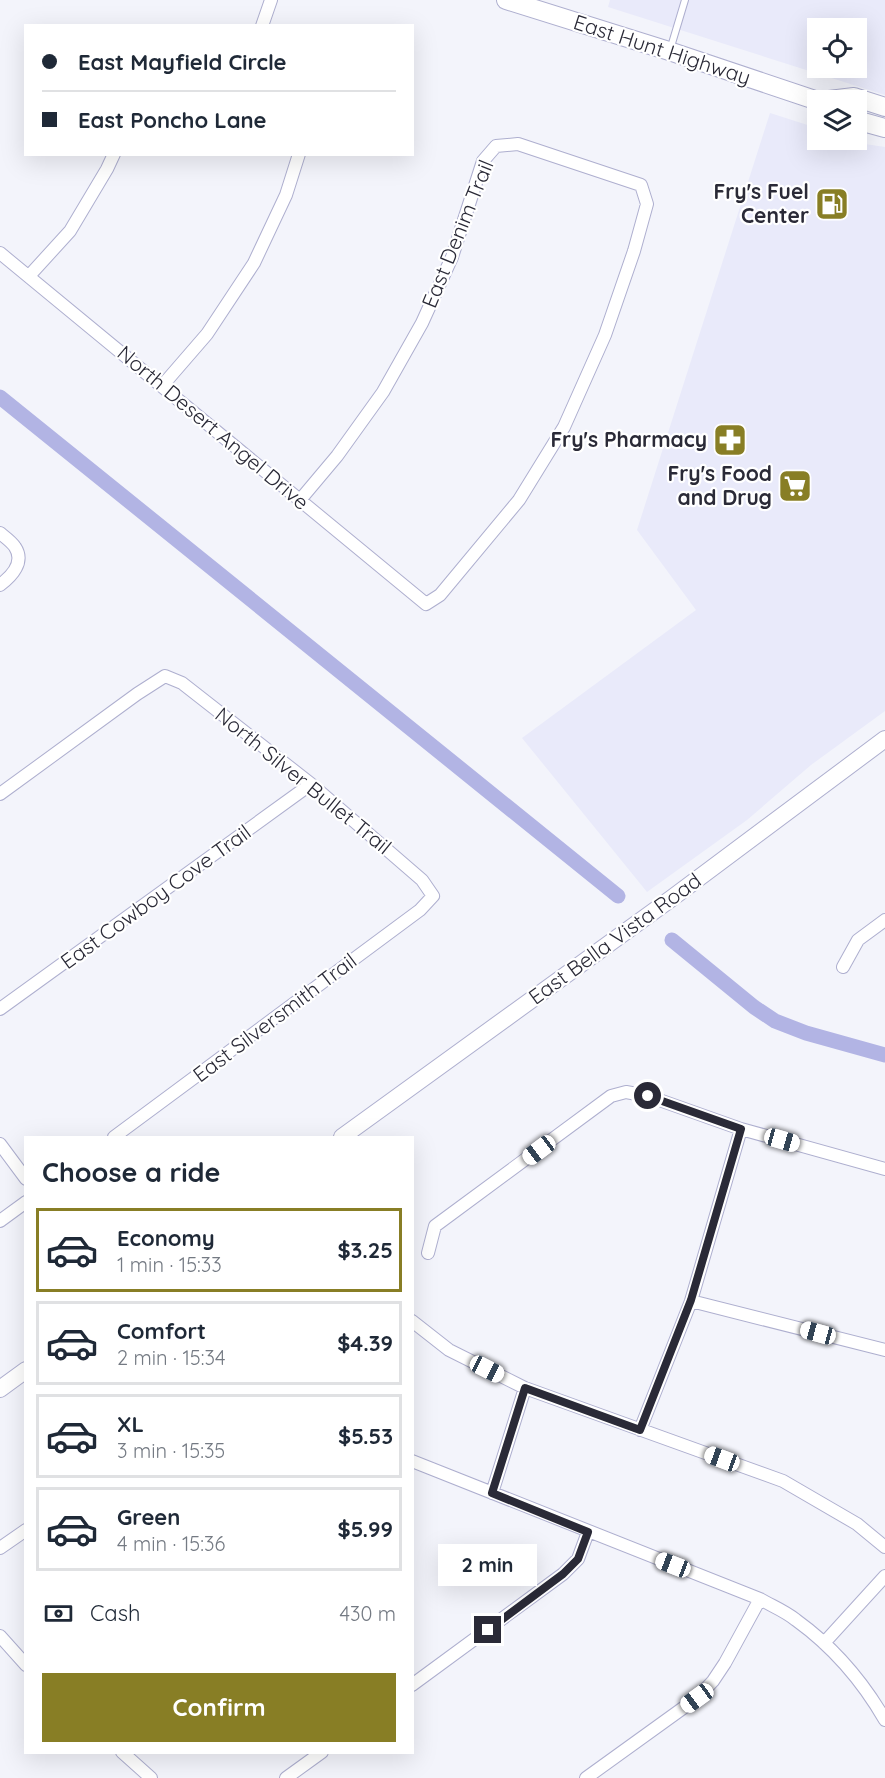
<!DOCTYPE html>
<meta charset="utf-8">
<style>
body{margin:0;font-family:Quicksand,sans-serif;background:#f2f2f3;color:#1f2937;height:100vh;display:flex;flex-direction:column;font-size:22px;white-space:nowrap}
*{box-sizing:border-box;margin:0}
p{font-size:20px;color:#747a83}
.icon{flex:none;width:33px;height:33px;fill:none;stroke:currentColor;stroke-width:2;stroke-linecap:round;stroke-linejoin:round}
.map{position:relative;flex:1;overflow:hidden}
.side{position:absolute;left:24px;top:1136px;width:390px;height:618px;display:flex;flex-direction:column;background:#fff;border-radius:0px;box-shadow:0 6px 24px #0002}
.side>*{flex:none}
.top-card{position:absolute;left:24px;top:24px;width:390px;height:132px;border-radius:0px;box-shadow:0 6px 24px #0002;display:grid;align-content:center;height:132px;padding:0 18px;background:#fff}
.tools{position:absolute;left:807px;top:18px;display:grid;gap:12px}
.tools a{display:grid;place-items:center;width:60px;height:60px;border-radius:0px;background:#fff;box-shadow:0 6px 24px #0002;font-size:30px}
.end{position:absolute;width:27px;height:27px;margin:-14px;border:8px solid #2a2a37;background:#fff;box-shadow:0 0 0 3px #fff}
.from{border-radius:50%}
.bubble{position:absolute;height:42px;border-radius:0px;background:#fff;box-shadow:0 6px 24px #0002;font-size:20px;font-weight:800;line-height:42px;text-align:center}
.car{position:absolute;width:18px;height:36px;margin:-18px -9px;border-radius:8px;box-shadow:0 0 4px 2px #0007;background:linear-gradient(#fff 24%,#345 0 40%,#fff 0 76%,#345 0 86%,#fff 0)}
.top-card b{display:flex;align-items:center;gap:21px;height:57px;font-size:22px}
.top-card b+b{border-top:2px solid #e0e1e3}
.top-card i{width:15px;height:15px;background:#1f2937}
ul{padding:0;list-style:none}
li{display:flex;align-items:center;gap:18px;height:84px;margin:0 12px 9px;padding:0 6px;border:3px solid #e0e1e3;border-radius:0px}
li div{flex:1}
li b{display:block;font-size:22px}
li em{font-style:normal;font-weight:800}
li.active{border-color:#887e25}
li>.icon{width:54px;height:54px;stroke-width:1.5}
h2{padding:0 18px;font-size:27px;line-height:72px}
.pay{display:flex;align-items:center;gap:15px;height:66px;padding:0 18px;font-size:22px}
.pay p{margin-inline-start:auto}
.cta{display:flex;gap:12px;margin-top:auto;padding:12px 18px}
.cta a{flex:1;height:69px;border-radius:0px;background:#887e25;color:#fff;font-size:24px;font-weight:800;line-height:69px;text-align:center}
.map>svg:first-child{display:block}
.built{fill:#e9eafa;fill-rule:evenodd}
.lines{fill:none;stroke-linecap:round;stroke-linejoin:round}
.canal{stroke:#b2b4e4;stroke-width:15}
.lane-casing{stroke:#aeafcf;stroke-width:8}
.street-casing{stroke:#aeafcf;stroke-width:14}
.secondary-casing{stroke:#aeafcf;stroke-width:18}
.primary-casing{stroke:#aeafcf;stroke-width:20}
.lane{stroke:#fff;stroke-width:6}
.street{stroke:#fff;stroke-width:12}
.secondary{stroke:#fff;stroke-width:16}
.primary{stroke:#fff;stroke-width:18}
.route{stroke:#2a2a37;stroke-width:8}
.labels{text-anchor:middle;stroke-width:4.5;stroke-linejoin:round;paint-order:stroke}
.street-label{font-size:21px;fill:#2a2a37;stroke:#fff}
.poi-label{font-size:21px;font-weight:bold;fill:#2a2a37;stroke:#fff;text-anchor:end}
</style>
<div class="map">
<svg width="885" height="1778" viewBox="0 0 885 1778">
<rect width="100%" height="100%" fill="#f3f4fb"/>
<path class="built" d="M610,0H885V95L608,7ZM818,28H856V68H818Z
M770,113L817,128L818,140H851L865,144L885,147V711L811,765L747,820L647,892L522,738L696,610L637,530Z"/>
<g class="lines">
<path class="canal" d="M0,397L618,896
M672,940L754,1007L775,1021L806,1033L885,1055"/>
<defs>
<path id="lane" d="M670,50L685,0"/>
<path id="street" d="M262,26L271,0
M0,253L426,604L440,595L519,500L564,427L605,335L634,251L647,204L641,185L518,144L496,146L483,161L452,257L422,323L383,392L337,456L300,500
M29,276L70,231L107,169L114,154
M162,386L207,334L254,263L286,195L299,154
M0,533C5,537 12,542 15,547C25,562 12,576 0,585
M0,794L137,694L165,676L182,683L311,784L422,880L433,896L420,910L114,1137
M843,967L858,940L885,920
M0,1009L311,784
M0,1144L26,1179
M0,1221L26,1202
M428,1253L435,1226L611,1096L626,1092L648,1096L741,1129L885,1169
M691,1301L885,1350
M412,1321L449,1350L525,1388L783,1481L857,1524L885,1547
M640,1430L691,1301L741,1129
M412,1461L760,1599C772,1606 785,1611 796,1620C832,1646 863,1682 885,1720
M492,1493L525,1388
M0,1548L26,1530
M0,1636L26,1665
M824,1643L885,1576
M412,1685L563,1574L578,1559L588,1532
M122,1752L151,1778
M286,1778L322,1752
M586,1778L697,1698L713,1681L725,1663L760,1599"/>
<path id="secondary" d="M342,1137L672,898L885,739
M0,1389L26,1370"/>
<path id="primary" d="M506,0L669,51L818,101
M829,100L854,97L885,107
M856,120L885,128"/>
</defs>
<use href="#lane" class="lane-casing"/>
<use href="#street" class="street-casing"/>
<use href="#secondary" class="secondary-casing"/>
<use href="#primary" class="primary-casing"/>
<use href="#lane" class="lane"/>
<use href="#street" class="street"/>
<use href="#secondary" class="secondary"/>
<use href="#primary" class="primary"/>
</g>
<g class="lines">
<path class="route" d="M488,1630L563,1574L578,1559L588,1532L492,1493L525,1388L640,1430L691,1300L741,1129L648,1096"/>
</g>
<defs>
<symbol id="fuel-square" viewBox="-11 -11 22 22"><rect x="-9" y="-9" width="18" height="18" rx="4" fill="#887e25" stroke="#fff"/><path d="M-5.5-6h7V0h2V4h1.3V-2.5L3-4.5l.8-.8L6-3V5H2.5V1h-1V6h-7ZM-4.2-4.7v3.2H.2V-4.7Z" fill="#fff"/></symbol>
<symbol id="pharmacy-square" viewBox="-11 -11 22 22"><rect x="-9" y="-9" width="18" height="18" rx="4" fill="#887e25" stroke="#fff"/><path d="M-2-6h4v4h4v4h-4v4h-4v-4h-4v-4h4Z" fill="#fff"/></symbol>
<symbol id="supermarket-square" viewBox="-11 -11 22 22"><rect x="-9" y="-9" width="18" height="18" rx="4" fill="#887e25" stroke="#fff"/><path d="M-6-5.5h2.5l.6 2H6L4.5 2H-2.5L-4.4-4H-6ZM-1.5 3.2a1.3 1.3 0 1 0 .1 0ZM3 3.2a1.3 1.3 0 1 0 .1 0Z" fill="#fff"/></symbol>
</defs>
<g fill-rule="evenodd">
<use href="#fuel-square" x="813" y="185" width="38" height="38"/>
<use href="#pharmacy-square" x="711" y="421" width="38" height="38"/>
<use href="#supermarket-square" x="776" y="467" width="38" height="38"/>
</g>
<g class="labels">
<g class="street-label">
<text transform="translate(662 50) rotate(18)" y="7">East Hunt Highway</text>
<text transform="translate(458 234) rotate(-68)" y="7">East Denim Trail</text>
<text transform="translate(213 428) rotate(40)" y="7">North Desert Angel Drive</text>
<text transform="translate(303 781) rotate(39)" y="7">North Silver Bullet Trail</text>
<text transform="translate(156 897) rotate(-36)" y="7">East Cowboy Cove Trail</text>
<text transform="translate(615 939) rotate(-36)" y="7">East Bella Vista Road</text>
<text transform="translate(275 1018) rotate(-37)" y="7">East Silversmith Trail</text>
</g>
<g class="poi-label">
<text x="809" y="199">Fry's Fuel<tspan x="809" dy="24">Center</tspan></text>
<text x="707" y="447">Fry's Pharmacy</text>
<text x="772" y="481">Fry's Food<tspan x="772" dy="24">and Drug</tspan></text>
</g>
</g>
</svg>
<div class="tools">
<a><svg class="icon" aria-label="locate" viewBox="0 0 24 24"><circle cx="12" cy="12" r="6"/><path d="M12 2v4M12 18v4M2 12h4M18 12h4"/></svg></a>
<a><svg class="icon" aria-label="layers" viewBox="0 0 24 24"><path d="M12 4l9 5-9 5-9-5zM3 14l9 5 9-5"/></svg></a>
</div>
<i class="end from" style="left:648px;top:1096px"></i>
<i class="end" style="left:488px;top:1630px"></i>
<div class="bubble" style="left:438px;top:1544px;width:99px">2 min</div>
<i class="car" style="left:782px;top:1140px;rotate:106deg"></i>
<i class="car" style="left:539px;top:1150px;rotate:233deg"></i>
<i class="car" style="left:818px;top:1333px;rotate:285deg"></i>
<i class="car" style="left:487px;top:1369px;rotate:117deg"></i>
<i class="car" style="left:722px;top:1459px;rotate:290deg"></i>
<i class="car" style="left:673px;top:1565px;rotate:291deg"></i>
<i class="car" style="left:697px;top:1698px;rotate:234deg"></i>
<div class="top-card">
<b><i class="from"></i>East Mayfield Circle</b>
<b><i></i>East Poncho Lane</b>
</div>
<section class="side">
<h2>Choose a ride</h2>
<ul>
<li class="active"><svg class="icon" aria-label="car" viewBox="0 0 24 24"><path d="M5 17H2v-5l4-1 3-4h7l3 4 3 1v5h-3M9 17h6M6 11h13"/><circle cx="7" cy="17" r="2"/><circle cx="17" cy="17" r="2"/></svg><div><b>Economy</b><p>1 min · 15:33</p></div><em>$3.25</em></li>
<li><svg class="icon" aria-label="car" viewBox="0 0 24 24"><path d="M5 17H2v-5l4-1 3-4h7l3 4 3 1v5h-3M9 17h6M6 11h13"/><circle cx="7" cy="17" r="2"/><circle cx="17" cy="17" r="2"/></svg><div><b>Comfort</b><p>2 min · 15:34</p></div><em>$4.39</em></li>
<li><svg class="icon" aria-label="car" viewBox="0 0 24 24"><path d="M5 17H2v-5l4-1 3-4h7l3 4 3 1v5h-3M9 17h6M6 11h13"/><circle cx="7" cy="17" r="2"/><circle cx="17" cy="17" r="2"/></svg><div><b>XL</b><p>3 min · 15:35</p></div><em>$5.53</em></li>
<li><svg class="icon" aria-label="car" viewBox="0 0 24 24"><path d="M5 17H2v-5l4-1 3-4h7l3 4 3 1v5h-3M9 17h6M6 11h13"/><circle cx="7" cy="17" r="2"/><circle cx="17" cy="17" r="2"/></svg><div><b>Green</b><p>4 min · 15:36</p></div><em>$5.99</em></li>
</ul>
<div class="pay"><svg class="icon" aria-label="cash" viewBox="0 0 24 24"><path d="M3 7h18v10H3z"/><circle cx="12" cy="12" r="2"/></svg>Cash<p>430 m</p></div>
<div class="cta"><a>Confirm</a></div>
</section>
</div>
